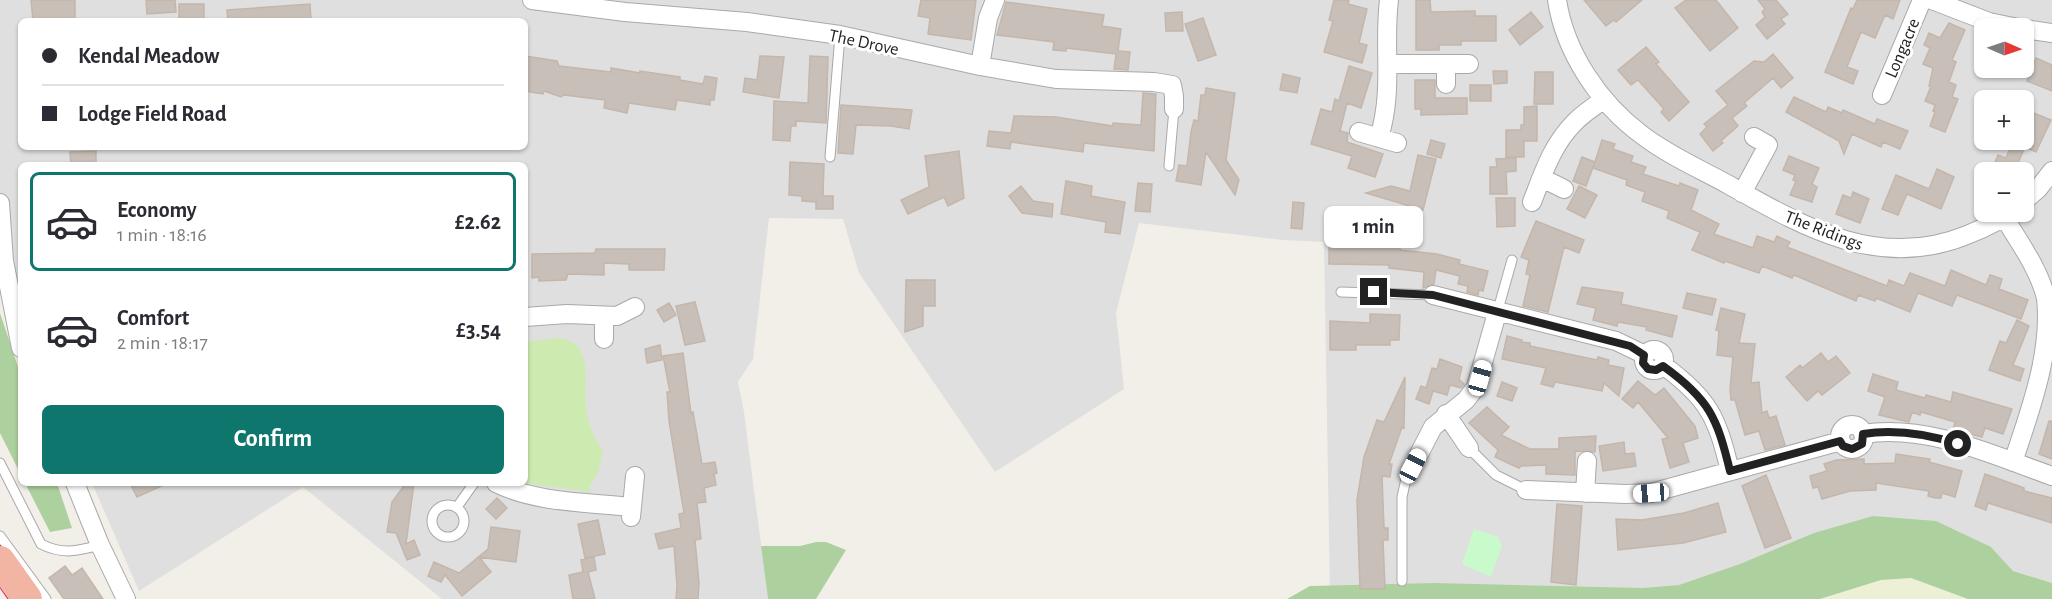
<!DOCTYPE html>
<meta charset="utf-8">
<style>
body{margin:0;font-family:"Alegreya Sans",sans-serif;background:#f2f2f3;color:#2b2b33;height:100vh;display:flex;flex-direction:column;font-size:22px;white-space:nowrap}
*{box-sizing:border-box;margin:0}
p{font-size:20px;color:#7c7c81}
.icon{flex:none;width:33px;height:33px;fill:none;stroke:currentColor;stroke-width:2;stroke-linecap:round;stroke-linejoin:round}
.map{position:relative;flex:1;overflow:hidden}
.panel{position:absolute;left:18px;top:162px;width:510px;height:324px;display:flex;flex-direction:column;background:#fff;border-radius:9px;box-shadow:0 2px 4px #0004}
.panel>*{flex:none}
.top-card{position:absolute;left:18px;top:18px;width:510px;height:132px;border-radius:9px;box-shadow:0 2px 4px #0004;display:grid;align-content:center;height:132px;padding:0 24px;background:#fff}
.needle{width:39px;rotate:92deg}
.controls{position:absolute;left:1974px;top:18px;display:grid;gap:12px}
.controls a{display:grid;place-items:center;width:60px;height:60px;border-radius:9px;background:#fff;box-shadow:0 2px 4px #0004;font-size:30px}
.end{position:absolute;width:27px;height:27px;margin:-14px;border:8px solid #222;background:#fff;box-shadow:0 0 0 3px #fff}
.from{border-radius:50%}
.bubble{position:absolute;height:42px;border-radius:9px;background:#fff;box-shadow:0 2px 4px #0004;font-size:20px;font-weight:600;line-height:42px;text-align:center}
.car{position:absolute;width:18px;height:36px;margin:-18px -9px;border-radius:8px;box-shadow:0 0 4px 2px #0007;background:linear-gradient(#fff 24%,#345 0 40%,#fff 0 76%,#345 0 86%,#fff 0)}
.top-card b{display:flex;align-items:center;gap:21px;height:57px;font-size:22px}
.top-card b+b{border-top:2px solid #e1e1e2}
.top-card i{width:15px;height:15px;background:#2b2b33}
ul{padding:10px 0 0;list-style:none}
li{display:flex;align-items:center;gap:18px;height:99px;margin:0 12px 9px;padding:0 12px;border:3px solid transparent;border-radius:9px}
li div{flex:1}
li b{display:block;font-size:22px}
li em{font-style:normal;font-weight:600}
li.current{border-color:#0f766e}
li>.icon{width:54px;height:54px;stroke-width:1.5}
.primary-button{display:flex;gap:12px;margin-top:auto;padding:12px 24px}
.primary-button a{flex:1;height:69px;border-radius:9px;background:#0f766e;color:#fff;font-size:24px;font-weight:600;line-height:69px;text-align:center}
.map>svg:first-child{display:block}
.residential{fill:#e0dfdf;fill-rule:evenodd}
.farmland{fill:#eef0d5}
.grass{fill:#cdebb0}
.forest{fill:#add19e}
.park{fill:#c8facc}
.building{fill:#c7bfb8;stroke:#c4b6ab;stroke-width:1.5}
.lines{fill:none;stroke-linecap:round;stroke-linejoin:round}
.service-casing{stroke:#a9a9a9;stroke-width:11}
.minor-casing{stroke:#a9a9a9;stroke-width:20}
.trunk-casing{stroke:#dc2a67;stroke-width:32}
.service{stroke:#fff;stroke-width:9}
.minor{stroke:#fff;stroke-width:18}
.trunk{stroke:#f2b4a3;stroke-width:30}
.route{stroke:#222;stroke-width:8}
.labels{text-anchor:middle;stroke-width:6;stroke-linejoin:round;paint-order:stroke}
.street-label{font-size:18px;fill:#222;stroke:#fff}
</style>
<div class="map">
<svg width="2052" height="599" viewBox="0 0 2052 599">
<rect width="100%" height="100%" fill="#f2efe9"/>
<path class="residential" d="M0,0H2052V583L2013,571L1991,547L1680,592L1330,595L1324,242L1283,240L1139,223L1116,313L1124,389L995,472L859,273L843,219L769,218L753,359L738,382L744,412L768,599H442L303,487L139,591L92,483H525V165H21V295L0,206ZM21,21H525V147H21ZM1984,28H2024V68H1984ZM1984,100H2024V140H1984ZM1984,172H2024V212H1984Z"/>
<path class="farmland" d="M1911,578L1968,599H1820L1881,580Z"/>
<path class="grass" d="M557,338C595,340 584,382 586,407C588,423 594,439 603,451L598,473L589,487L591,492L524,483L515,486L508,483H525V342Z"/>
<path class="forest" d="M0,313L21,376V475L0,433Z
M25,483H57L72,528L50,532Z
M1873,516L1936,521L1991,547L2013,571L2052,583V599H1968L1911,578L1881,580L1820,599H1287L1310,586L1434,583L1643,588L1679,585L1740,564L1814,533Z
M816,542H826L846,550L816,599H768L761,546H800Z"/>
<path class="park" d="M1474,529L1498,537L1502,546L1491,577L1462,564Z"/>
<path class="building" d="M31,0H75V21H33Z
M146,0H175L176,12L147,14Z
M921,0H976L971,40L928,34L930,18L918,16Z
M1334,0H1349L1348,4L1367,9L1359,43L1367,45L1362,63L1324,52L1333,21L1329,20Z
M1416,0H1430L1431,12L1475,11V16H1496V41H1461V45H1439V50H1416Z
M1584,0H1642L1616,22L1614,20L1606,26Z
M1686,0H1716L1738,28L1710,51L1675,8Z
M1758,0H1776L1788,14L1781,19L1785,24L1767,39L1756,25L1765,17L1762,12L1765,9Z
M1857,0H1900L1893,19L1885,15L1875,38L1861,32L1847,67L1858,71L1853,84L1825,72L1851,8L1853,9Z
M1006,2L1104,15L1102,26L1121,29L1118,51L1130,52L1128,70L1114,69L1116,54L1066,48V51L1053,50L1054,42L997,35Z
M179,4H204V21H179Z
M310,4L311,21H228L227,10Z
M1182,12L1183,31H1166L1165,13Z
M1531,12L1543,27L1520,45L1509,30Z
M1203,18L1216,55L1198,61L1185,24Z
M1949,23L1965,30L1952,60L1956,62L1949,82L1956,85L1952,97L1958,99L1945,132L1930,126L1935,112L1933,111L1935,105L1925,101L1931,86H1929L1933,68L1923,64L1930,48L1924,45L1929,33L1940,38Z
M1646,47L1659,62L1656,64L1689,102L1669,121L1661,112L1664,109L1638,80L1631,85L1618,70Z
M1773,54L1793,78L1781,88L1773,78L1744,103L1747,106L1732,118L1738,126L1721,141L1723,143L1713,151L1700,134L1707,127L1704,124L1728,105L1716,91L1754,61L1764,62Z
M525,56L557,61L559,66L611,72V68L640,73V71L680,77V80L703,84L705,76L717,78L714,100H710V105L677,100L675,110L629,103L627,113L604,108L605,100L564,95L561,97L544,91L543,94L525,91Z
M760,56L784,57L779,98L743,92L745,78L757,80Z
M810,56L828,57L826,123L796,121V126H791L790,141L773,140L774,101L808,103Z
M2036,58L2052,65V91L2027,81Z
M1349,66L1372,73L1361,108L1347,103L1340,131L1348,133L1347,142L1383,154L1375,177L1348,168L1352,156L1311,144L1321,109L1332,112L1335,99L1339,101Z
M1493,71H1507V83L1494,84Z
M1535,72H1553V104H1534Z
M1283,74L1300,78L1297,93L1280,90Z
M1415,80H1435V98H1467V114L1421,115V109H1415Z
M1470,85H1491V101H1470Z
M1206,88L1235,93L1226,160L1239,180L1235,195L1206,152L1201,185L1176,181L1179,165L1187,166L1191,132L1194,120L1198,121L1201,95H1205Z
M1143,93L1156,94L1154,151L1084,143L1083,152L1011,142L1010,149L987,146L989,131L1011,133L1014,116L1056,117L1113,126V123L1141,125Z
M1794,97L1826,112L1828,107L1842,113L1843,110L1875,124L1877,119L1908,131L1900,149L1883,142L1881,147L1852,134L1844,154L1839,141L1786,112Z
M841,105L912,110L909,129L891,126L856,125L853,154L838,153Z
M1537,106V141H1524V157H1506V130H1521V125H1524V107Z
M2031,112L2051,120L2036,152L2025,147L2014,172H1991L1998,155L2006,158L2013,140H2024V131Z
M1431,140L1445,144L1441,158L1427,154Z
M1602,140L1615,144L1613,149L1633,156L1631,162L1646,167L1643,174L1679,186L1680,183L1698,190L1691,210L1719,224L1714,234L1753,248L1757,236L1774,242L1777,236L1790,242L1787,247L1887,286L1889,280L1904,286L1910,273L1945,286L1951,270L1986,285L1990,275L2002,279L1999,289L2028,300L2021,319L1957,295L1952,306L1918,293L1910,312L1876,298L1875,301L1858,295L1856,301L1794,275L1792,278L1762,266L1759,273L1725,261L1724,263L1692,250L1700,232L1667,218L1669,211L1642,201L1645,192L1626,185L1627,180L1593,168Z
M96,151V165H71L70,152Z
M959,151L964,198L948,206L944,197L908,214L901,200L929,187L925,156Z
M1418,155L1436,159L1423,210L1366,193L1391,186L1410,191Z
M1789,156L1819,168L1812,184L1817,187L1812,202L1790,195L1796,181L1793,180L1795,175L1783,170Z
M1582,157L1595,162L1586,186L1573,181Z
M1516,158V171L1506,172L1507,194H1490V167H1497L1496,159Z
M790,162L824,164L823,196H833V209H816V202L802,201V196L789,195Z
M1937,169L1954,177L1941,209L1907,194L1898,215L1882,209L1896,175L1929,189Z
M1066,181L1092,186L1091,196L1125,202L1120,234L1105,232L1106,222L1061,214Z
M1138,183L1152,184L1150,212L1135,211Z
M1021,186L1033,201L1053,204L1052,217L1022,213L1009,196Z
M1579,186L1597,195L1585,218L1567,209Z
M1853,192L1869,199L1860,223L1836,214L1843,195L1851,198Z
M1496,198H1515V226L1497,227Z
M1293,202L1304,203L1302,229L1291,228Z
M1536,221L1584,240L1579,253L1564,247L1548,312L1523,306L1530,275L1526,274L1529,260L1521,257Z
M1386,235H1400V250L1437,254L1460,260L1459,264L1488,271L1483,291L1479,290L1478,295L1467,292L1468,286L1458,284L1460,276L1436,270L1434,284L1423,288L1424,272L1389,268V265L1329,264V241L1386,243Z
M596,249H665L664,270H629V264L604,263V275L568,274L566,280L539,281V277L532,278V254L595,253Z
M906,280H935V306H923V326L905,332Z
M1582,287L1623,293L1621,304L1677,316L1672,337L1646,330L1647,327L1618,322L1617,326L1593,320L1596,308L1577,304Z
M1687,293L1716,299L1712,315L1683,308Z
M695,302L705,341L685,345L676,306Z
M669,303L676,315L664,322L657,310Z
M1721,308L1745,314L1739,343L1755,344L1751,383L1759,382L1762,413L1767,411L1769,418L1776,416L1785,445L1765,450L1759,431L1745,435L1735,400H1731L1730,389L1733,357L1717,355L1719,331L1716,330Z
M1370,314L1400,315L1399,340H1390V345H1356V350H1330V321L1370,323Z
M2017,320L2029,326L2013,365L2024,369L2020,381L1989,370L2000,341L2006,343Z
M1507,336L1522,340V342L1530,343V346L1597,360L1598,357L1609,360L1608,365L1624,368L1619,396L1604,383L1602,391L1555,382L1553,387L1541,384L1546,368L1502,359Z
M660,345L662,360L647,363L645,349Z
M683,353L691,413L693,412L702,464L715,462L717,473L714,474L716,485L704,488L706,502L697,503L701,539L695,540L699,583L698,599H676L677,586L674,546L659,549L655,534L681,528L679,514L684,513L669,421L667,392H670L663,356Z
M1821,353L1828,362L1836,356L1850,373L1822,395L1818,391L1807,401L1786,377L1800,365L1802,368Z
M1440,359L1462,367L1459,379L1464,384L1461,388L1450,385L1447,395L1433,391L1429,404L1416,399L1421,386L1426,388L1432,368L1437,369Z
M1873,374L1898,382L1896,390L1925,398L1926,395L1951,402L1953,392L2012,409L2003,434L1985,428L1982,437L1953,430L1955,422L1921,412L1920,415L1912,412L1909,422L1879,415L1885,397L1868,391Z
M1405,377L1404,428L1402,427L1389,464H1392L1390,477L1382,476L1384,528H1388V540H1383L1385,589H1360L1357,500L1364,457L1377,420L1384,422Z
M1638,381L1655,395L1664,388L1695,426L1698,438L1683,443L1689,462L1670,468L1662,439L1668,438L1638,402L1633,408L1622,399Z
M1502,382L1517,388L1512,401L1497,396Z
M1487,407L1509,427L1501,435L1530,449H1559V438L1596,436L1595,452L1575,451V475L1546,474V465L1521,466L1519,468L1510,464L1495,457L1498,450L1469,423Z
M2049,421H2052V459L2039,454Z
M1624,442L1625,454L1634,453L1636,466L1603,471L1599,446Z
M1896,454L1930,459L1929,462L1962,471L1955,497L1942,493L1941,498H1935L1928,496L1929,491L1876,483V490L1850,491L1822,499L1818,487L1813,488L1810,476L1827,471L1824,464L1836,460L1864,459V464L1895,463Z
M1985,474L2016,485L2024,488V491L2052,498V523L1988,503L1986,510L1975,506Z
M1766,475L1791,538L1765,548L1742,486Z
M130,483H168L137,497Z
M406,483H414L406,544L414,540L420,555L407,560L396,533L387,532L392,502Z
M497,498L507,508L496,519L486,509Z
M1718,503L1726,532L1683,543L1618,550L1616,519L1642,520L1684,513Z
M1557,504L1582,506L1576,585L1551,582Z
M598,520L605,554L585,558L578,524Z
M491,527L520,531L516,562L479,557L491,572L462,596L445,575L441,582L428,576L434,562L459,573L488,549Z
M594,557L596,570L588,572L595,599H573L569,575L583,572L581,560Z
M65,566L72,575L82,568L103,599H64L49,578Z"/>
<g class="lines">
<defs>
<path id="service" d="M830,157L840,35
M1169,166L1174,109
M1341,292L1433,295
M1497,313L1512,260
M1469,448L1496,475L1526,490
M0,463L41,544C62,555 78,551 100,545
M432 521a16 16 0 1 1 32 0a16 16 0 1 1-32 0Z
M457,507L474,483
M0,536L46,599
M1402,581V497L1406,479L1420,452"/>
<path id="minor" d="M532,0L625,12L747,22L840,35L980,66L1056,79L1154,82L1172,85L1174,96V109
M1557,0C1565,53 1600,104 1642,135C1668,155 1700,169 1729,185C1804,227 1879,271 1967,235C1982,229 1998,222 2011,212
M1932,0L1989,22L2018,28
M2024,29L2052,33
M1388,64H1469
M1446,65V84
M980,66L988,18L995,0
M1882,95L1922,0
M1359,132L1397,143
M1379,138C1394,89 1383,48 1389,0
M1542,178L1564,189
M1742,193L1768,145L1754,137
M2024,201L2038,189L2052,171
M1532,202C1543,174 1552,145 1574,123C1582,114 1594,107 1604,99
M0,203L4,261L21,348
M2004,217C2019,242 2039,269 2046,298C2052,353 2030,411 2013,462
M1433,295L1616,341L1645,355
M525,317L567,314L617,316L635,307
M604,317V339
M1644 360a10 10 0 1 1 20 0a10 10 0 1 1-20 0Z
M1663,365C1709,399 1717,417 1730,471
M1446,414L1469,448
M1840 437a12 12 0 1 1 24 0a12 12 0 1 1-24 0Z
M1863,434C1928,424 1992,455 2052,476
M1420,452L1433,427L1466,400L1476,387L1497,313
M75,483L100,545L126,599
M496,483C536,503 587,502 631,507
M1526,490L1626,494L1651,493L1841,441
M1585,493L1587,461
M631,517L635,476"/>
<path id="trunk" d="M0,561L27,599"/>
</defs>
<use href="#service" class="service-casing"/>
<use href="#minor" class="minor-casing"/>
<use href="#trunk" class="trunk-casing"/>
<use href="#service" class="service"/>
<use href="#minor" class="minor"/>
<use href="#trunk" class="trunk"/>
</g>
<g class="lines">
<path class="route" d="M1374,292L1433,295L1630,346L1644,355L1643,363L1648,369L1656,370L1663,366C1709,399 1717,417 1730,471L1840,441L1843,446L1852,449L1862,444L1863,434C1896,429 1927,434 1958,444"/>
</g>
<g class="labels">
<g class="street-label">
<text transform="translate(864 42) rotate(12)" y="6">The Drove</text>
<text transform="translate(1902 48) rotate(-67)" y="6">Longacre</text>
<text transform="translate(1824 230) rotate(21)" y="6">The Ridings</text>
</g>
</g>
</svg>
<div class="controls">
<a><svg class="needle" viewBox="-14 -14 28 28"><path d="M0-13l5 13h-10z" fill="#e53935"/><path d="M0 13l5-13h-10z" fill="#7c7c81"/></svg></a>
<a>+</a>
<a>−</a>
</div>
<i class="end from" style="left:1958px;top:444px"></i>
<i class="end" style="left:1374px;top:292px"></i>
<div class="bubble" style="left:1324px;top:206px;width:99px">1 min</div>
<i class="car" style="left:1480px;top:378px;rotate:16deg"></i>
<i class="car" style="left:1413px;top:466px;rotate:27deg"></i>
<i class="car" style="left:1651px;top:493px;rotate:266deg"></i>
<div class="top-card">
<b><i class="from"></i>Kendal Meadow</b>
<b><i></i>Lodge Field Road</b>
</div>
<section class="panel">
<ul>
<li class="current"><svg class="icon" aria-label="car" viewBox="0 0 24 24"><path d="M5 17H2v-5l4-1 3-4h7l3 4 3 1v5h-3M9 17h6M6 11h13"/><circle cx="7" cy="17" r="2"/><circle cx="17" cy="17" r="2"/></svg><div><b>Economy</b><p>1 min · 18:16</p></div><em>£2.62</em></li>
<li><svg class="icon" aria-label="car" viewBox="0 0 24 24"><path d="M5 17H2v-5l4-1 3-4h7l3 4 3 1v5h-3M9 17h6M6 11h13"/><circle cx="7" cy="17" r="2"/><circle cx="17" cy="17" r="2"/></svg><div><b>Comfort</b><p>2 min · 18:17</p></div><em>£3.54</em></li>
</ul>
<div class="primary-button"><a>Confirm</a></div>
</section>
</div>
